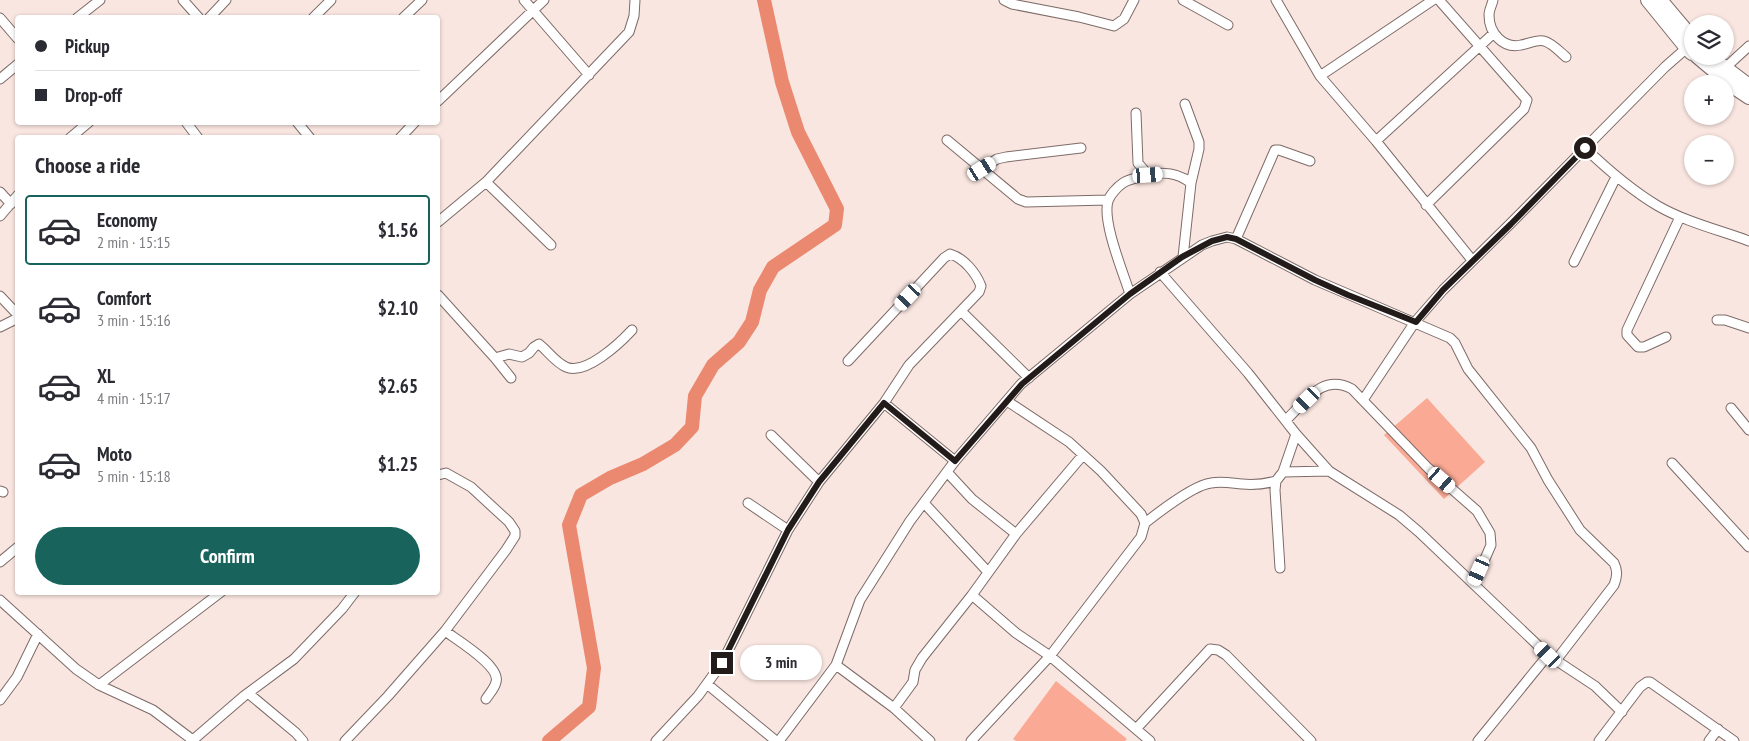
<!DOCTYPE html>
<meta charset="utf-8">
<style>
body{margin:0;font-family:"PT Sans Narrow",sans-serif;background:#f2f2f3;color:#2b2b33;height:100vh;display:flex;flex-direction:column;font-size:19px;white-space:nowrap}
*{box-sizing:border-box;margin:0}
p{font-size:16px;color:#7c7c81}
.icon{flex:none;width:28px;height:28px;fill:none;stroke:currentColor;stroke-width:2;stroke-linecap:round;stroke-linejoin:round}
.map{position:relative;flex:1;overflow:hidden}
.drawer{position:absolute;left:15px;top:135px;width:425px;height:460px;display:flex;flex-direction:column;background:#fff;border-radius:5px;box-shadow:0 1px 4px #0004}
.drawer>*{flex:none}
.hud{position:absolute;left:15px;top:15px;width:425px;height:110px;border-radius:5px;box-shadow:0 1px 4px #0004;display:grid;align-content:center;height:110px;padding:0 20px;background:#fff}
.fabs{position:absolute;left:1684px;top:15px;display:grid;gap:10px}
.fabs a{display:grid;place-items:center;width:50px;height:50px;border-radius:50%;background:#fff;box-shadow:0 1px 4px #0004;font-size:25px}
.end{position:absolute;width:22px;height:22px;margin:-11px;border:6px solid #221b19;background:#fff;box-shadow:0 0 0 2px #fff}
.from{border-radius:50%}
.bubble{position:absolute;height:35px;border-radius:18px;background:#fff;box-shadow:0 1px 4px #0004;font-size:16px;font-weight:800;line-height:35px;text-align:center}
.car{position:absolute;width:15px;height:30px;margin:-15px -8px;border-radius:6px;box-shadow:0 0 4px 1px #0007;background:linear-gradient(#fff 24%,#345 0 40%,#fff 0 76%,#345 0 86%,#fff 0)}
.hud b{display:flex;align-items:center;gap:18px;height:48px;font-size:19px}
.hud b+b{border-top:1px solid #e1e1e2}
.hud i{width:12px;height:12px;background:#2b2b33}
ul{padding:0;list-style:none}
li{display:flex;align-items:center;gap:15px;height:70px;margin:0 10px 8px;padding:0 10px;border:2px solid transparent;border-radius:5px}
li div{flex:1}
li b{display:block;font-size:19px}
li em{font-style:normal;font-weight:800}
li.active{border-color:#18645c}
li>.icon{width:45px;height:45px;stroke-width:1.5}
h2{padding:0 20px;font-size:22px;line-height:60px}
.action{display:flex;gap:10px;margin-top:auto;padding:10px 20px}
.action a{flex:1;height:58px;border-radius:30px;background:#18645c;color:#fff;font-size:20px;font-weight:800;line-height:58px;text-align:center}
.map>svg:first-child{display:block}
.park{fill:#faa994}
.lines{fill:none;stroke-linecap:round;stroke-linejoin:round}
.river{stroke:#eb8970;stroke-width:14}
.minor-casing{stroke:#7d6b67;stroke-width:11}
.trunk-casing{stroke:#7d6b67;stroke-width:16}
.minor{stroke:#fff;stroke-width:9}
.trunk{stroke:#fff;stroke-width:14}
.route{stroke:#221b19;stroke-width:6}
</style>
<div class="map">
<svg width="1749" height="741" viewBox="0 0 1749 741">
<rect width="100%" height="100%" fill="#fae6e1"/>
<path class="park" d="M1427,398L1485,462L1444,499L1384,435Z
M1056,681L1127,739L1125,741H1016L1013,739Z"/>
<g class="lines">
<path class="river" d="M549,741L589,707L594,668L569,525L581,495L610,478L643,464L675,445L692,427L695,396L713,365L739,342L752,322L760,290L773,267L835,225L837,209L798,132L782,82L764,0"/>
<defs>
<path id="minor" d="M183,0L199,18
M524,0L589,75
M1004,0L1012,4L1079,17L1114,26L1124,19L1134,0
M1183,0L1228,25
M1276,0L1320,76L1376,141L1472,260
M1493,0C1492,5 1489,10 1489,15C1489,33 1503,49 1521,45C1528,44 1537,39 1544,41C1552,43 1560,52 1566,57
M0,18L18,39
M77,18L100,0
M209,18L226,0
M313,18L331,0
M403,18L422,0
M1725,68L1749,46
M1320,76L1433,0
M0,79L18,64
M438,101L544,0
M1185,104L1199,142V149L1191,183
M1136,113L1138,163L1148,175
M186,122L198,138
M297,122L310,138
M70,138L89,122
M400,138L415,122
M947,140L1018,199L1026,202L1108,200
M1376,141L1494,33
M1585,148C1608,170 1631,190 1658,206C1686,222 1719,230 1749,241
M981,169L997,159L1006,157L1081,148
M486,182L551,245
M0,192L11,204
M1426,205L1524,109L1527,100L1439,0
M0,216L18,195
M438,222L486,182L629,32L634,16L635,0
M1236,239L1275,150H1279L1310,161
M1574,262L1616,177
M1160,272L1248,373L1296,434L1329,471L1399,515L1419,532L1548,655L1595,686L1622,712
M1130,294C1123,272 1102,222 1108,201C1110,195 1117,187 1123,183C1129,179 1137,178 1144,176C1162,171 1177,172 1191,183L1183,257
M438,295L495,358L511,378
M0,296L18,315
M961,311L1029,378
M1717,320H1725L1749,328
M0,327L18,318
M1666,337L1644,347H1638L1627,335V330L1680,217
M495,358L509,354L522,357L529,353L534,347L539,344C548,351 555,362 566,367C585,376 620,343 632,330
M1363,400L1415,322L1443,290L1511,223L1665,67L1690,45
M884,403L955,461
M1731,408L1749,430
M1286,420C1306,401 1322,373 1352,389L1428,468L1477,511L1490,533L1491,545L1474,584
M771,435L819,482
M1083,455L1016,534L972,595L1016,633L1050,656L1150,741
M1672,463L1749,547
M947,472L972,499L1016,534
M1283,472L1329,471
M0,491L3,492
M748,503L788,530
M924,503L988,572
M1145,523C1159,512 1194,485 1211,483C1222,481 1231,483 1242,484C1253,485 1265,484 1276,481
M0,562L18,547
M1280,568L1275,490L1276,481L1283,472L1296,434
M0,600L76,669L99,685L153,710L194,741
M445,631C457,640 501,666 496,682C495,688 489,694 486,699
M836,665L894,708L930,741
M707,684L776,741
M99,685L221,592
M248,693L296,733L303,741
M0,700L17,677L38,634
M894,708L913,682L915,670L922,658L972,595
M1136,729L1210,649L1218,650L1226,655L1311,741
M193,740L244,696L294,659L342,609L355,592
M345,741L388,696L445,631L506,550L515,536V531L509,522L471,487L446,473L438,475
M656,741L698,696L722,663L788,530L819,482L884,403L909,365L979,292L981,286C976,273 964,258 950,254L944,258L848,361
M779,741L836,665L860,600L910,521L955,461L1021,384L1130,294L1202,245L1212,241L1227,237L1236,239L1315,280L1450,338L1455,343L1468,369L1531,448L1548,480L1580,530L1614,563C1618,571 1617,577 1614,585L1557,659
M971,741L1050,656L1141,537L1145,523L1141,514L1101,471L1069,442L1007,401
M1478,741L1548,655
M1599,741L1640,687L1647,682H1650L1734,741
M1709,741L1718,729"/>
<path id="trunk" d="M1648,0L1687,48L1692,53
M1660,0L1692,38
M1697,56L1734,87L1749,97
M1720,64L1749,86"/>
</defs>
<use href="#minor" class="minor-casing"/>
<use href="#trunk" class="trunk-casing"/>
<use href="#minor" class="minor"/>
<use href="#trunk" class="trunk"/>
</g>
<g class="lines">
<path class="route" d="M722,663L788,530L819,482L884,403L955,461L1022,384L1130,294L1182,257L1212,241L1227,237L1236,239L1315,280L1348,295L1416,322L1443,290L1511,224L1585,148"/>
</g>
</svg>
<div class="fabs">
<a><svg class="icon" aria-label="layers" viewBox="0 0 24 24"><path d="M12 4l9 5-9 5-9-5zM3 14l9 5 9-5"/></svg></a>
<a>+</a>
<a>−</a>
</div>
<i class="end from" style="left:1585px;top:148px"></i>
<i class="end" style="left:722px;top:663px"></i>
<div class="bubble" style="left:740px;top:645px;width:82px">3 min</div>
<i class="car" style="left:982px;top:169px;rotate:58deg"></i>
<i class="car" style="left:1148px;top:175px;rotate:86deg"></i>
<i class="car" style="left:908px;top:297px;rotate:223deg"></i>
<i class="car" style="left:1307px;top:400px;rotate:226deg"></i>
<i class="car" style="left:1442px;top:480px;rotate:131deg"></i>
<i class="car" style="left:1479px;top:571px;rotate:204deg"></i>
<i class="car" style="left:1548px;top:655px;rotate:314deg"></i>
<div class="hud">
<b><i class="from"></i>Pickup</b>
<b><i></i>Drop-off</b>
</div>
<section class="drawer">
<h2>Choose a ride</h2>
<ul>
<li class="active"><svg class="icon" aria-label="car" viewBox="0 0 24 24"><path d="M5 17H2v-5l4-1 3-4h7l3 4 3 1v5h-3M9 17h6M6 11h13"/><circle cx="7" cy="17" r="2"/><circle cx="17" cy="17" r="2"/></svg><div><b>Economy</b><p>2 min · 15:15</p></div><em>$1.56</em></li>
<li><svg class="icon" aria-label="car" viewBox="0 0 24 24"><path d="M5 17H2v-5l4-1 3-4h7l3 4 3 1v5h-3M9 17h6M6 11h13"/><circle cx="7" cy="17" r="2"/><circle cx="17" cy="17" r="2"/></svg><div><b>Comfort</b><p>3 min · 15:16</p></div><em>$2.10</em></li>
<li><svg class="icon" aria-label="car" viewBox="0 0 24 24"><path d="M5 17H2v-5l4-1 3-4h7l3 4 3 1v5h-3M9 17h6M6 11h13"/><circle cx="7" cy="17" r="2"/><circle cx="17" cy="17" r="2"/></svg><div><b>XL</b><p>4 min · 15:17</p></div><em>$2.65</em></li>
<li><svg class="icon" aria-label="car" viewBox="0 0 24 24"><path d="M5 17H2v-5l4-1 3-4h7l3 4 3 1v5h-3M9 17h6M6 11h13"/><circle cx="7" cy="17" r="2"/><circle cx="17" cy="17" r="2"/></svg><div><b>Moto</b><p>5 min · 15:18</p></div><em>$1.25</em></li>
</ul>
<div class="action"><a>Confirm</a></div>
</section>
</div>
